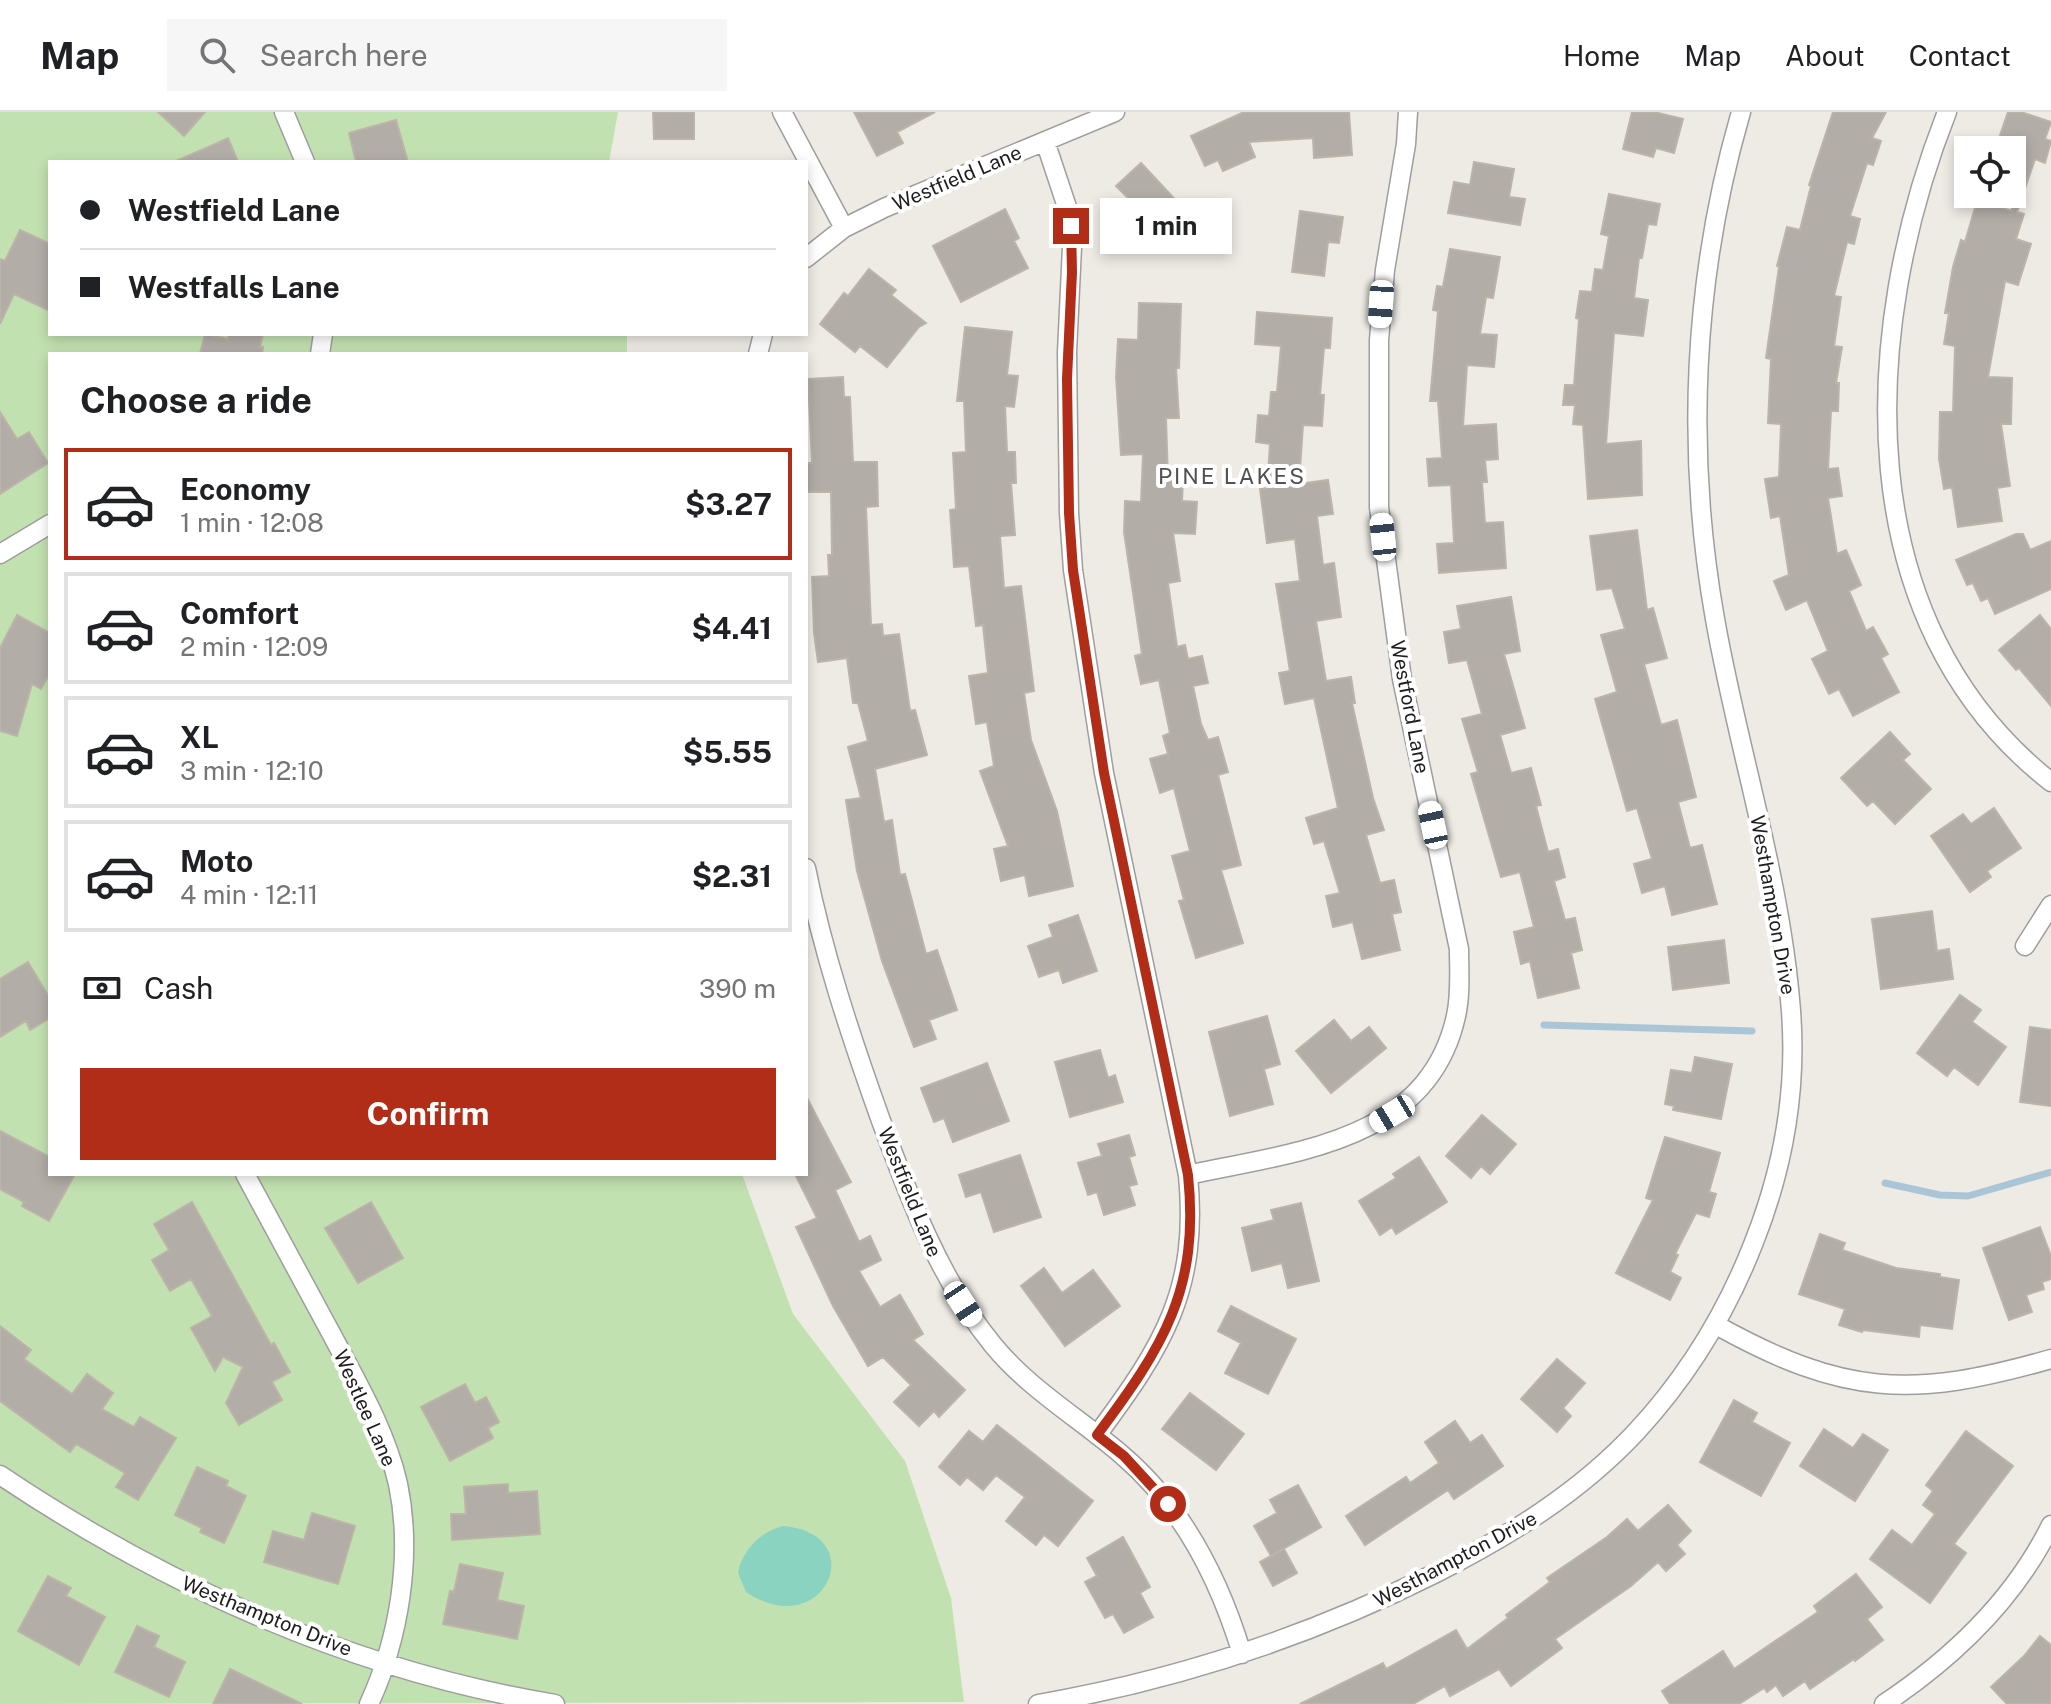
<!DOCTYPE html>
<meta charset="utf-8">
<style>
body{margin:0;font-family:"Public Sans",sans-serif;background:#f6f6f6;color:#202124;height:100vh;display:flex;flex-direction:column;font-size:30px;white-space:nowrap}
*{box-sizing:border-box;margin:0}
p{font-size:26px;color:#757577}
.icon{flex:none;width:44px;height:44px;fill:none;stroke:currentColor;stroke-width:2;stroke-linecap:round;stroke-linejoin:round}
.map{position:relative;flex:1;overflow:hidden}
.drawer{position:absolute;left:48px;top:240px;width:760px;height:824px;display:flex;flex-direction:column;background:#fff;border-radius:0px;box-shadow:0 4px 12px #0003}
.drawer>*{flex:none}
.guide{position:absolute;left:48px;top:48px;width:760px;height:176px;border-radius:0px;box-shadow:0 4px 12px #0003;display:grid;align-content:center;height:176px;padding:0 32px;background:#fff}
.controls{position:absolute;left:1954px;top:24px;display:grid;gap:16px}
.controls a{display:grid;place-items:center;width:72px;height:72px;border-radius:0px;background:#fff;box-shadow:0 4px 12px #0003;font-size:40px}
.end{position:absolute;width:36px;height:36px;margin:-18px;border:10px solid #b22d18;background:#fff;box-shadow:0 0 0 4px #fff}
.from{border-radius:50%}
.bubble{position:absolute;height:56px;border-radius:0px;background:#fff;box-shadow:0 4px 12px #0003;font-size:26px;font-weight:700;line-height:56px;text-align:center}
.car{position:absolute;width:24px;height:48px;margin:-24px -12px;border-radius:10px;box-shadow:0 0 6px 2px #0007;background:linear-gradient(#fff 24%,#345 0 40%,#fff 0 76%,#345 0 86%,#fff 0)}
.guide b{display:flex;align-items:center;gap:28px;height:76px;font-size:30px}
.guide b+b{border-top:2px solid #e0e0e0}
.guide i{width:20px;height:20px;background:#202124}
ul{padding:0;list-style:none}
li{display:flex;align-items:center;gap:24px;height:112px;margin:0 16px 12px;padding:0 16px;border:4px solid #e0e0e0;border-radius:0px}
li div{flex:1}
li b{display:block;font-size:30px}
li em{font-style:normal;font-weight:700}
li.on{border-color:#b22d18}
li>.icon{width:72px;height:72px;stroke-width:1.5}
h2{padding:0 32px;font-size:36px;line-height:96px}
.pay{display:flex;align-items:center;gap:20px;height:88px;padding:0 32px;font-size:30px}
.pay p{margin-inline-start:auto}
.button{display:flex;gap:16px;margin-top:auto;padding:16px 32px}
.button a{flex:1;height:92px;border-radius:0px;background:#b22d18;color:#fff;font-size:32px;font-weight:700;line-height:92px;text-align:center}
header{display:flex;align-items:center;gap:48px;box-sizing:border-box;height:112px;padding:0 40px;background:#fff;border-bottom:2px solid #e0e0e0}
header strong{font-size:38px}
nav{display:flex;gap:44px;margin-inline-start:auto;font-size:28px}
.search{width:560px;height:72px;background:#f6f6f6;display:flex;align-items:center;gap:20px;box-sizing:border-box;padding:0 28px;border-radius:0px;color:#757577;font-size:30px}
.map>svg:first-child{display:block}
.grass{fill:#c2e1b0}
.pitch{fill:#8bd3c1}
.lines{fill:none;stroke-linecap:round;stroke-linejoin:round}
.stream{stroke:#aac6d6;stroke-width:7}
.building{fill:#b2ada7;stroke:#bdb4a9;stroke-width:2}
.minor-casing{stroke:#9e9e9e;stroke-width:21}
.minor{stroke:#fff;stroke-width:18}
.route{stroke:#b22d18;stroke-width:10}
.labels{text-anchor:middle;stroke-width:8;stroke-linejoin:round;paint-order:stroke}
.street-label{font-size:20px;fill:#1d1d1d;stroke:#fff}
.neighbourhood-label{font-size:22px;letter-spacing:2px;fill:#505050;stroke:#fff}
</style>
<header>
<strong>Map</strong>
<div class="search"><svg class="icon" aria-label="search" viewBox="0 0 24 24"><circle cx="10" cy="10" r="6"/><path d="M15 15l6 6"/></svg>Search here</div>
<nav><a>Home</a><a>Map</a><a>About</a><a>Contact</a></nav>
</header>
<div class="map">
<svg width="2051" height="1592" viewBox="0 0 2051 1592">
<rect width="100%" height="100%" fill="#edebe4"/>
<path class="grass" d="M0,0H618L609,50H50V222H627V242H50V1062H742L793,1202L905,1349L951,1486L964,1590L0,1592Z"/>
<path class="pitch" d="M784,1414C873,1423 823,1532 746,1480L738,1461C742,1438 761,1419 784,1414Z"/>
<g class="lines">
<path class="stream" d="M1544,913L1752,919
M1885,1071L1940,1083L1968,1084L2051,1060"/>
</g>
<path class="building" d="M158,0H205L184,24Z
M653,0H694V27H654Z
M854,0H935L897,20L903,31L877,44Z
M1244,0H1349L1352,43L1314,46L1313,26L1249,30L1255,45L1223,59L1218,48L1205,54L1191,24Z
M1632,0H1654L1683,7L1674,41L1656,36L1653,45L1623,37Z
M1833,0H1886L1872,26L1881,29L1873,53L1867,51L1850,104L1860,107L1854,132L1847,130L1834,184L1841,185L1834,234L1842,235L1836,271H1839L1838,299H1831L1828,357L1838,356L1842,384L1828,386L1837,442L1846,438L1861,473L1849,479L1866,519L1873,515L1888,542L1881,546L1899,580L1853,604L1839,577L1829,582L1812,547L1828,539L1807,488L1786,498L1774,469L1789,463L1780,404L1771,406L1765,367L1779,365L1781,312L1768,311L1771,247L1766,246L1779,155L1777,154L1787,115L1800,118L1811,74L1809,73Z
M2008,0H2021L2051,10L2045,27L2051,29L2045,51L2035,47L2017,100L2024,102L2016,127L2031,132L2018,173L2005,169L1988,265L2012,266L2011,312H2001L2010,374L1997,376L2002,409L1958,415L1952,375L1944,377L1939,347L1940,300H1953L1955,234L1944,232L1949,201H1945L1953,155L1961,128L1965,130L1977,89L2012,99V38H1995Z
M396,8L408,50H356L349,21Z
M228,26L238,50H174L213,33Z
M1474,50L1514,57L1509,85L1525,87L1520,113L1448,101L1454,70L1470,73Z
M1141,51L1184,97L1170,110L1177,117L1153,141L1115,100L1129,87L1116,74Z
M1609,82L1660,92L1656,113L1648,112L1642,146H1639L1634,186L1648,188L1643,224L1614,221L1606,332L1641,329L1642,383L1588,387L1583,313L1573,312L1575,293H1563L1565,273H1574L1579,207L1576,206L1580,179L1592,180L1595,157L1603,158L1609,124L1601,122Z
M1005,97L1019,126L1014,129L1028,156L961,190L933,134Z
M1300,99L1343,105L1339,131L1328,130L1324,164L1292,160Z
M20,118L50,132V199L14,182L0,212V147L5,149Z
M1450,137L1500,145L1493,186L1486,185L1480,222L1497,223L1494,255L1467,253L1463,314L1496,312L1498,347L1485,348L1487,370H1482L1485,411L1503,410L1506,456L1439,461L1437,432L1454,431L1451,373L1429,374L1427,347L1442,346L1438,289H1430L1438,199L1433,198L1437,174L1443,175Z
M869,157L896,178L891,183L926,211L919,215L887,255L860,234L855,240L820,212L844,181L848,184Z
M1139,191L1181,192L1179,256H1176L1179,306H1166L1168,367L1183,368L1182,389L1197,390L1195,422L1173,421L1180,469L1168,471L1177,535L1185,533L1188,547L1202,544L1208,571L1193,574L1201,612L1208,628L1218,625L1228,660L1218,663L1241,753L1221,758L1243,831L1196,846L1179,789L1184,788L1172,744L1190,739L1174,676L1160,681L1150,647L1168,642L1163,624L1170,621L1159,568L1141,572L1135,544L1142,542L1124,420L1125,389L1141,390L1143,342L1121,343L1116,265L1118,227L1138,228Z
M1257,200L1332,206L1330,236H1324L1320,283H1324L1322,314L1303,313L1299,372L1328,368L1333,402L1317,404L1323,453L1334,451L1341,505L1316,509L1326,569L1351,565L1355,591H1352L1373,686L1384,718L1366,723L1380,771L1394,768L1401,800L1392,802L1400,838L1362,847L1353,810L1333,815L1326,784L1340,781L1324,729L1314,732L1306,706L1338,696L1314,586L1285,592L1279,561L1290,559L1276,472L1300,469L1295,427L1267,431L1260,377L1267,376L1270,332L1256,330L1258,303L1269,304L1271,280H1277L1281,234L1255,232Z
M965,215L1012,220L1007,263L1018,264L1014,295L1005,294L1007,340H1015L1016,371H1011L1015,423L1000,424L1004,476L1021,474L1034,579L1024,581L1031,628L1057,699L1073,774L1029,784L1025,763L1001,769L994,737L1008,734L980,659L994,654L987,610L976,612L969,564L988,561L983,513L976,514L969,454L954,455L950,398L956,397L953,341L966,340L964,289H957Z
M205,222L228,227L229,222H263L260,235H263L262,242H200Z
M843,265L844,285H850L853,350H877L878,394L866,395L871,513L882,512L883,524L899,522L910,599L915,598L927,643L875,657L884,710L892,708L900,763L905,762L926,842L937,838L957,898L929,908L936,927L914,935L882,849L857,759L846,688L861,686L848,635L868,629L858,591H853L847,546L818,550L814,521L812,465L829,464L828,443H832L831,380H806V351H812L808,267Z
M0,300L17,327L29,320L48,351L0,382Z
M1637,418L1647,498L1653,496L1667,546L1644,552L1661,613L1677,608L1696,685L1678,690L1690,736L1702,733L1717,792L1672,803L1665,774L1642,781L1634,752L1652,747L1637,696L1627,699L1595,587L1617,580L1601,523L1625,517L1612,476L1597,478L1590,424Z
M2016,422H2023L2030,438L2051,429V477L1995,502L1988,486L1981,489L1973,471L1967,473L1956,448Z
M1511,485L1520,539L1504,542L1525,616L1500,623L1511,661L1531,656L1541,693L1536,694L1548,740L1558,737L1565,765L1554,769L1565,808L1575,806L1582,838L1571,841L1579,876L1538,886L1530,849L1521,852L1514,820L1534,815L1520,760L1501,765L1471,662L1478,660L1462,607L1482,602L1467,548L1449,551L1444,520L1461,517L1457,494Z
M17,503L50,521V561L41,577L32,572L17,624L0,619V536Z
M2040,503L2051,517V594L2019,556L2016,558L1999,538Z
M1890,620L1910,642L1903,648L1931,677L1895,712L1873,689L1867,694L1841,666Z
M1994,696L2021,736L1987,759L1991,765L1970,780L1931,724L1963,702L1971,712Z
M1932,799L1937,839L1949,837L1953,867L1881,877L1872,807Z
M1078,803L1097,859L1063,871L1059,858L1039,865L1028,834L1053,825L1049,813Z
M1724,828L1729,871L1673,878L1668,835Z
M28,850L50,887V906L30,918L26,909L0,925V867Z
M1960,883L1981,898L1972,910L2006,935L1978,973L1954,955L1947,964L1917,941Z
M1267,904L1280,952L1264,957L1273,992L1230,1004L1209,920Z
M1334,908L1351,929L1369,915L1386,936L1331,981L1296,939Z
M2030,915L2051,918V994L2020,990Z
M1100,938L1108,966L1115,963L1123,990L1070,1005L1055,950Z
M1695,945L1732,952L1721,1007L1673,998L1674,994L1665,992L1671,958L1692,961Z
M987,951L1009,1009L953,1030L944,1006L934,1010L921,976Z
M806,984L851,1070L835,1078L859,1130L870,1124L881,1148L859,1159L880,1195L900,1183L923,1222L913,1228L965,1278L939,1305L934,1299L919,1314L894,1290L911,1273L883,1245L868,1254L833,1194L796,1115L817,1106L795,1062H806Z
M1482,1003L1516,1032L1490,1062L1481,1054L1471,1066L1446,1044Z
M0,1019L50,1045V1062H75L49,1109L22,1094L24,1090L0,1077Z
M1129,1023L1135,1043L1129,1045L1137,1072L1129,1074L1135,1093L1104,1103L1097,1080L1088,1083L1078,1051L1102,1044L1098,1032Z
M1665,1025L1720,1041L1709,1080L1716,1082L1709,1105L1696,1101L1675,1142L1678,1143L1670,1160L1681,1166L1670,1188L1616,1161L1653,1088L1646,1086Z
M1020,1043L1041,1105L994,1120L981,1080L966,1085L959,1063Z
M1419,1045L1447,1090L1396,1122L1392,1115L1380,1123L1359,1089L1396,1066L1393,1062Z
M192,1090L271,1233L274,1231L290,1260L272,1270L282,1288L239,1313L226,1291L243,1255L223,1245L215,1259L191,1216L212,1204L191,1167L170,1179L152,1148L169,1138L154,1112Z
M371,1090L403,1146L358,1171L325,1116Z
M1301,1091L1319,1169L1288,1176L1282,1151L1252,1159L1242,1116L1274,1108L1271,1098Z
M2040,1115L2051,1144V1167L2042,1170L2044,1177L2026,1183L2032,1200L2009,1208L1983,1136Z
M1820,1122L1845,1131L1842,1138L1896,1156L1940,1162V1165L1959,1168L1952,1217L1920,1213L1919,1225L1863,1218L1862,1220L1839,1213L1845,1197L1799,1182Z
M1044,1156L1062,1181L1093,1158L1120,1194L1065,1234L1021,1174Z
M1231,1194L1296,1227L1268,1282L1225,1261L1241,1231L1218,1219Z
M0,1214L31,1238L24,1247L72,1282L87,1262L113,1281L102,1297L134,1315L140,1305L176,1326L138,1388L116,1375L125,1361L76,1332L70,1340L0,1289Z
M1557,1247L1585,1271L1563,1296L1571,1304L1557,1320L1521,1287Z
M465,1272L475,1291L486,1285L499,1310L488,1316L493,1326L450,1349L421,1295Z
M1190,1281L1244,1322L1216,1358L1162,1317Z
M1734,1288L1757,1301L1752,1310L1790,1331L1761,1384L1700,1350Z
M1455,1309L1470,1331L1482,1323L1503,1354L1454,1387L1448,1378L1365,1433L1346,1404L1406,1365L1410,1371L1439,1351L1425,1330Z
M997,1313L1093,1389L1058,1434L1044,1423L1036,1433L1006,1409L1025,1385L996,1363L983,1378L967,1365L960,1373L939,1355L969,1319L983,1330Z
M1824,1317L1853,1336L1863,1322L1888,1338L1855,1389L1800,1354Z
M1966,1319L2013,1354L1954,1432L1966,1441L1930,1491L1870,1447L1892,1418L1912,1433L1935,1402L1923,1393L1933,1379L1926,1373Z
M197,1355L228,1369L226,1374L246,1384L224,1431L200,1420L202,1416L175,1403Z
M508,1372V1381L537,1379L540,1422L452,1428L451,1402H466L464,1375Z
M1298,1373L1321,1415L1271,1444L1254,1414L1277,1401L1270,1388Z
M1668,1393L1691,1419L1677,1433L1685,1442L1666,1459L1658,1450L1631,1474L1555,1527L1562,1536L1511,1574L1499,1557L1450,1584L1445,1574L1413,1592H1300L1383,1551L1386,1557L1456,1518L1467,1537L1508,1506L1506,1503L1550,1470L1547,1466L1607,1425L1627,1407L1638,1419Z
M312,1401L355,1414L338,1472L264,1450L273,1419L304,1428Z
M1123,1425L1150,1475L1140,1481L1153,1505L1124,1521L1113,1502L1105,1506L1085,1470L1097,1464L1087,1446Z
M1284,1437L1297,1461L1273,1474L1260,1450Z
M460,1452L503,1461L497,1488L524,1494L517,1527L443,1512L450,1479L454,1480Z
M1856,1462L1882,1495L1867,1507L1883,1528L1855,1549L1854,1547L1810,1577L1805,1569L1783,1584L1776,1573L1767,1580L1764,1576L1739,1592H1670L1662,1579L1723,1539L1734,1557L1818,1500L1814,1494Z
M48,1464L71,1476L66,1484L105,1505L79,1553L18,1519Z
M137,1514L159,1524L154,1535L185,1550L169,1585L115,1560Z
M2040,1524L2051,1533V1592H2007L1991,1575L2024,1544Z
M230,1557L302,1592H213Z"/>
<g class="lines">
<defs>
<path id="minor" d="M284,0L305,50
M782,0L844,116
M1947,0C1860,220 1847,510 2051,670
M1045,29L1067,95L1072,135L1067,240L1069,401L1073,458L1104,661L1188,1063C1199,1178 1163,1234 1097,1323
M806,146L844,116L884,96L1115,0
M320,242L323,222
M758,242L763,222
M0,442L50,412
M806,756C823,841 851,925 880,1006C909,1085 939,1167 993,1233C1029,1277 1079,1306 1122,1343C1183,1395 1219,1466 1242,1542
M2025,834L2051,793
M245,1062C274,1115 303,1169 332,1223C357,1270 386,1319 398,1372C413,1444 399,1527 369,1592
M1188,1063C1292,1040 1428,1031 1456,904C1461,882 1459,859 1459,837L1402,567L1379,395V228L1385,158L1406,32L1408,0
M1716,1213C1844,1284 1911,1287 2051,1247
M0,1363C167,1475 355,1559 555,1592
M1038,1592C1177,1568 1310,1524 1436,1461C1509,1424 1579,1381 1636,1320C1688,1264 1726,1202 1754,1130C1783,1057 1797,978 1791,899C1781,766 1738,638 1715,507C1685,338 1693,165 1741,0
M1884,1592C1953,1546 2014,1488 2051,1413"/>
</defs>
<use href="#minor" class="minor-casing"/>
<use href="#minor" class="minor"/>
</g>
<g class="lines">
<path class="route" d="M1071,114L1072,160L1067,267L1069,401L1073,458L1104,661L1188,1063C1200,1177 1163,1235 1097,1323L1124,1344L1168,1392"/>
</g>
<g class="labels">
<g class="street-label">
<text transform="translate(957 66) rotate(-23)" y="7">Westfield Lane</text>
<text transform="translate(1410 595) rotate(79)" y="7">Westford Lane</text>
<text transform="translate(1773 793) rotate(80)" y="7">Westhampton Drive</text>
<text transform="translate(910 1080) rotate(68)" y="7">Westfield Lane</text>
<text transform="translate(365 1296) rotate(66)" y="7">Westlee Lane</text>
<text transform="translate(1455 1447) rotate(-28)" y="7">Westhampton Drive</text>
<text transform="translate(267 1504) rotate(22)" y="7">Westhampton Drive</text>
</g>
<g class="neighbourhood-label">
<text x="1232" y="372">PINE LAKES</text>
</g>
</g>
</svg>
<div class="controls">
<a><svg class="icon" aria-label="locate" viewBox="0 0 24 24"><circle cx="12" cy="12" r="6"/><path d="M12 2v4M12 18v4M2 12h4M18 12h4"/></svg></a>
</div>
<i class="end from" style="left:1168px;top:1392px"></i>
<i class="end" style="left:1071px;top:114px"></i>
<div class="bubble" style="left:1100px;top:86px;width:132px">1 min</div>
<i class="car" style="left:1381px;top:192px;rotate:184deg"></i>
<i class="car" style="left:1383px;top:425px;rotate:354deg"></i>
<i class="car" style="left:1433px;top:713px;rotate:348deg"></i>
<i class="car" style="left:1392px;top:1002px;rotate:239deg"></i>
<i class="car" style="left:963px;top:1192px;rotate:147deg"></i>
<div class="guide">
<b><i class="from"></i>Westfield Lane</b>
<b><i></i>Westfalls Lane</b>
</div>
<section class="drawer">
<h2>Choose a ride</h2>
<ul>
<li class="on"><svg class="icon" aria-label="car" viewBox="0 0 24 24"><path d="M5 17H2v-5l4-1 3-4h7l3 4 3 1v5h-3M9 17h6M6 11h13"/><circle cx="7" cy="17" r="2"/><circle cx="17" cy="17" r="2"/></svg><div><b>Economy</b><p>1 min · 12:08</p></div><em>$3.27</em></li>
<li><svg class="icon" aria-label="car" viewBox="0 0 24 24"><path d="M5 17H2v-5l4-1 3-4h7l3 4 3 1v5h-3M9 17h6M6 11h13"/><circle cx="7" cy="17" r="2"/><circle cx="17" cy="17" r="2"/></svg><div><b>Comfort</b><p>2 min · 12:09</p></div><em>$4.41</em></li>
<li><svg class="icon" aria-label="car" viewBox="0 0 24 24"><path d="M5 17H2v-5l4-1 3-4h7l3 4 3 1v5h-3M9 17h6M6 11h13"/><circle cx="7" cy="17" r="2"/><circle cx="17" cy="17" r="2"/></svg><div><b>XL</b><p>3 min · 12:10</p></div><em>$5.55</em></li>
<li><svg class="icon" aria-label="car" viewBox="0 0 24 24"><path d="M5 17H2v-5l4-1 3-4h7l3 4 3 1v5h-3M9 17h6M6 11h13"/><circle cx="7" cy="17" r="2"/><circle cx="17" cy="17" r="2"/></svg><div><b>Moto</b><p>4 min · 12:11</p></div><em>$2.31</em></li>
</ul>
<div class="pay"><svg class="icon" aria-label="cash" viewBox="0 0 24 24"><path d="M3 7h18v10H3z"/><circle cx="12" cy="12" r="2"/></svg>Cash<p>390 m</p></div>
<div class="button"><a>Confirm</a></div>
</section>
</div>
